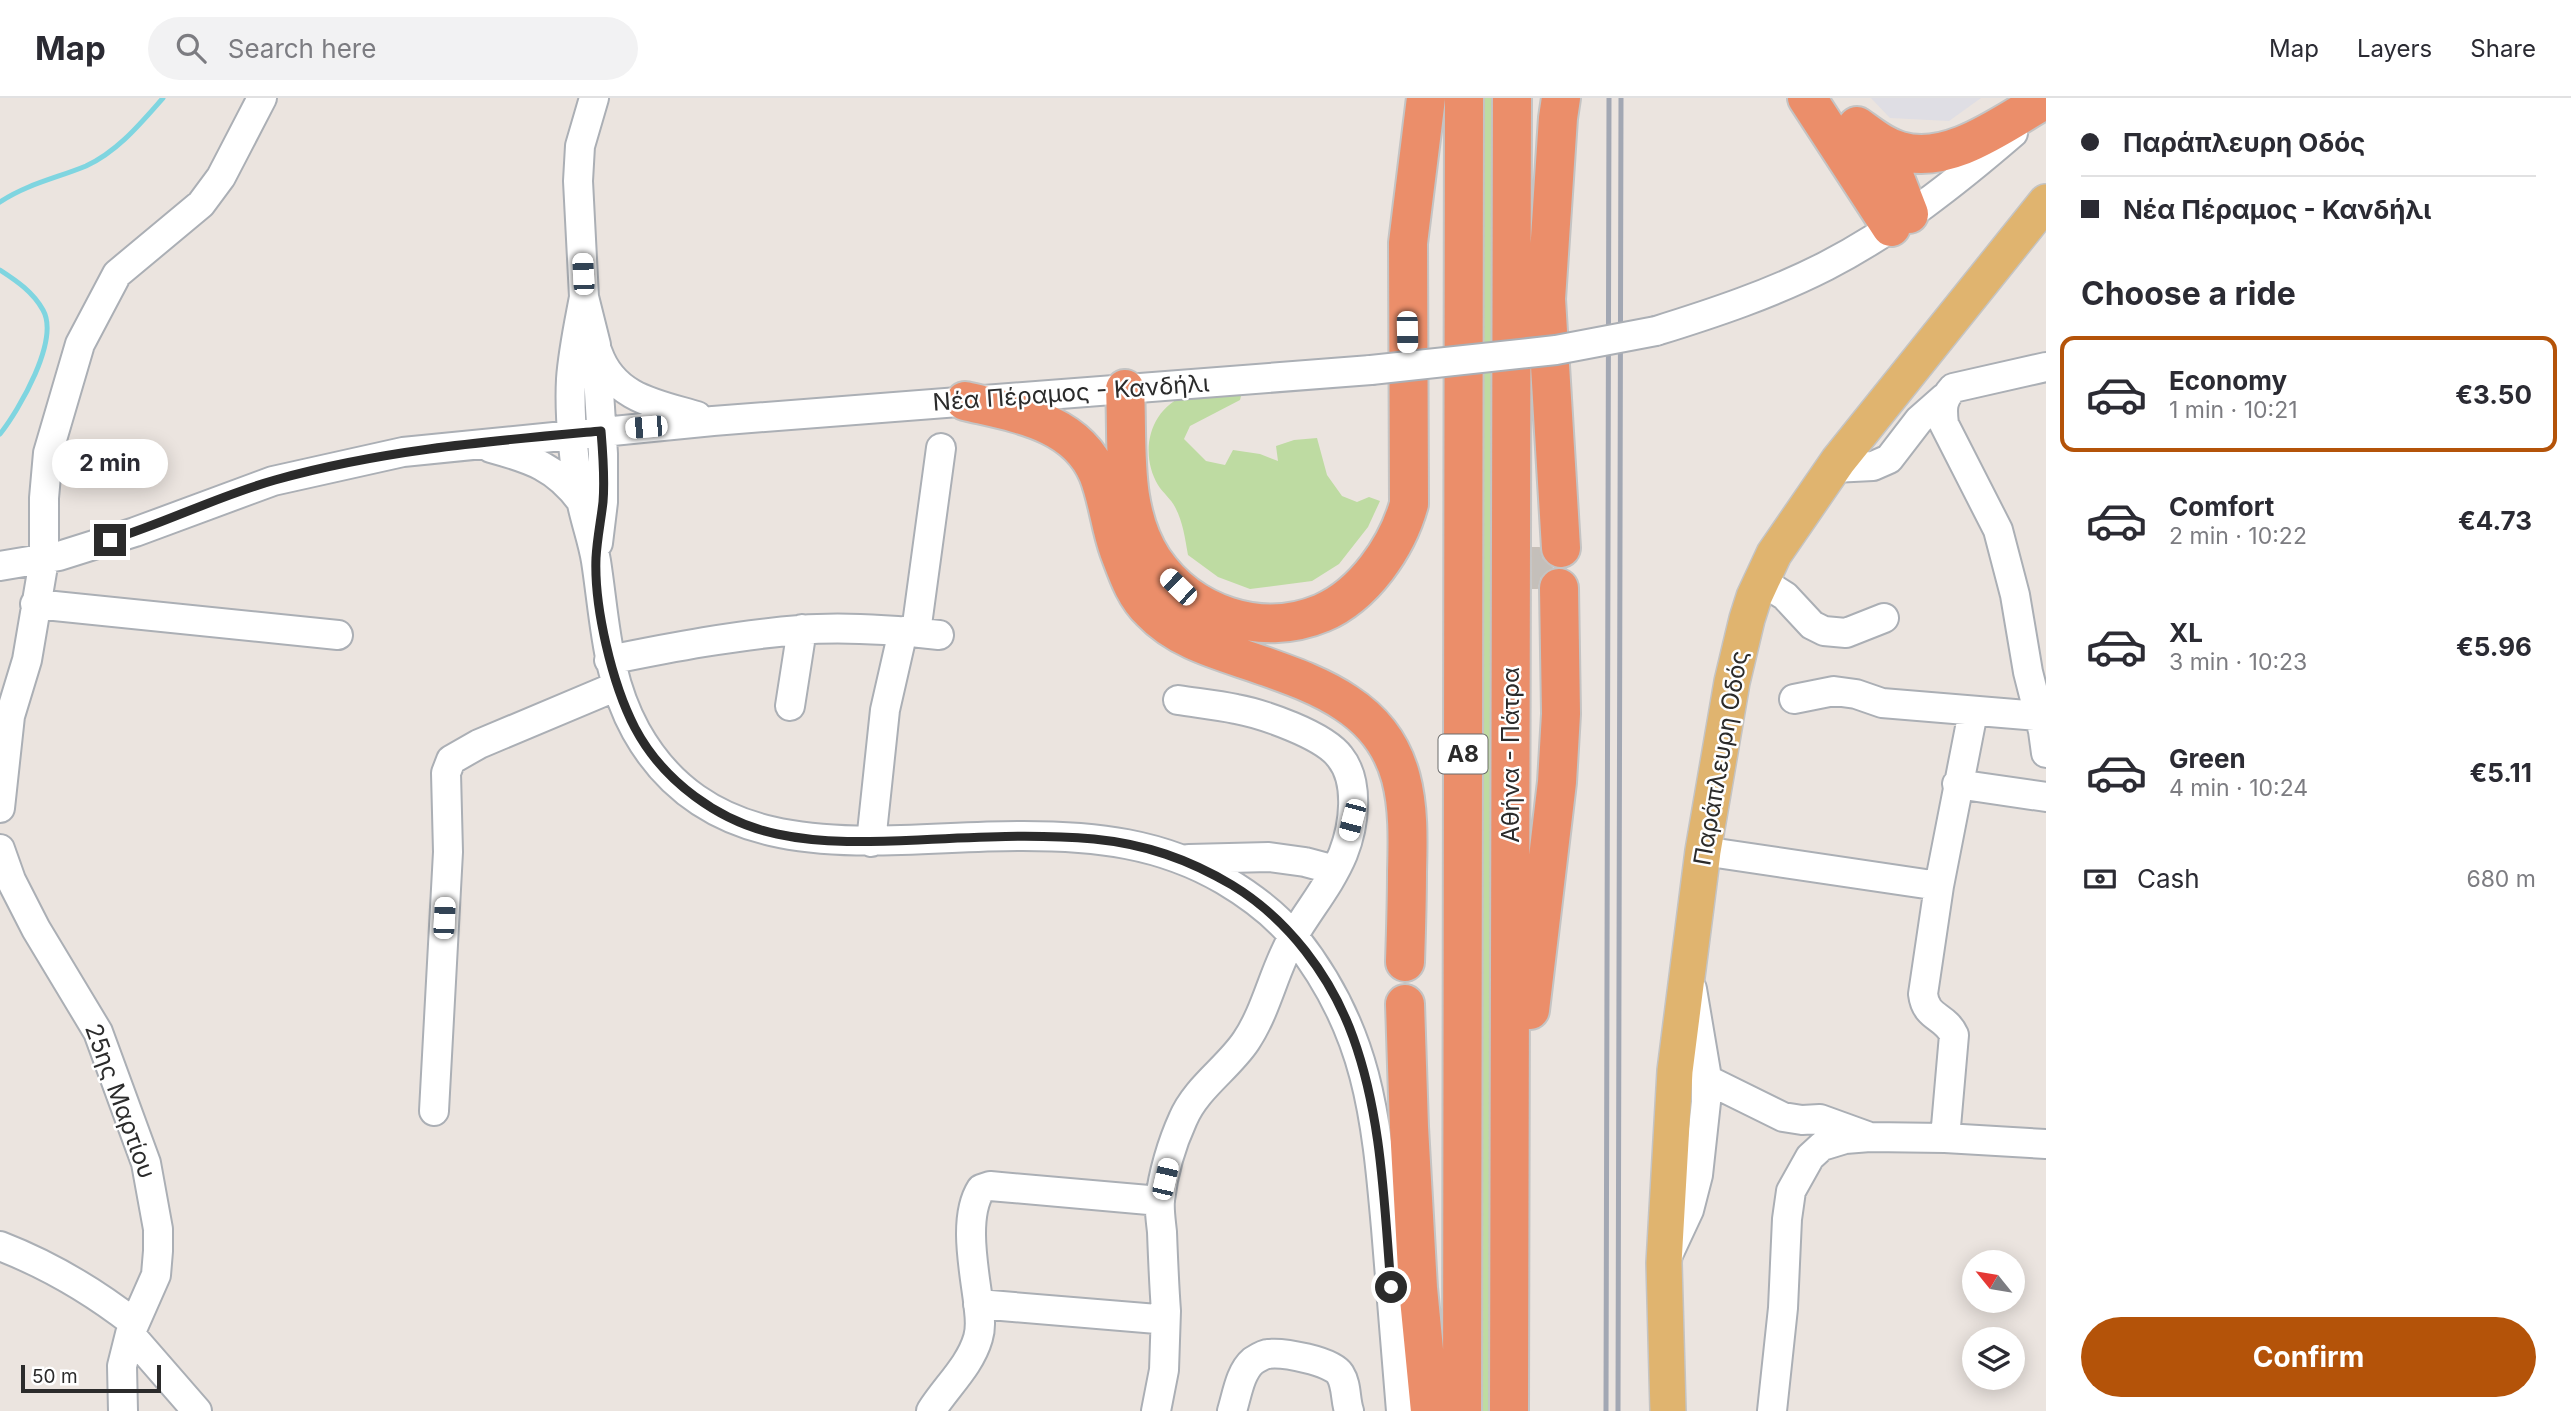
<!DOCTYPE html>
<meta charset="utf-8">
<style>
body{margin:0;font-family:Inter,sans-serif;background:#f2f2f3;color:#2b2b33;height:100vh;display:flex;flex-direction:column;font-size:26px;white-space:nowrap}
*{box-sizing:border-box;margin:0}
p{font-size:23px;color:#7c7c81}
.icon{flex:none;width:38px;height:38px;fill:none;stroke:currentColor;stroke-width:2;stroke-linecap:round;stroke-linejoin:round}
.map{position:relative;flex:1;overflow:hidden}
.details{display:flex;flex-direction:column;background:#fff;width:525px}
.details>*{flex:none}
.banner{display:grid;align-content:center;height:154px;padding:0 35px;background:#fff}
.needle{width:46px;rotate:300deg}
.tools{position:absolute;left:1962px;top:1152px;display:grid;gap:14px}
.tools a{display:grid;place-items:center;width:63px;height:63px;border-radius:50%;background:#fff;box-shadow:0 4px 18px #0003;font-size:35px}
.scale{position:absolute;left:21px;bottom:18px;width:140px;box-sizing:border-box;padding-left:7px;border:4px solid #2b2b2b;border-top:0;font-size:19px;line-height:24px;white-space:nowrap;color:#2b2b2b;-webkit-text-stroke:5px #fff;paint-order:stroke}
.end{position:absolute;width:32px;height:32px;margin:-16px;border:9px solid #2b2b2b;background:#fff;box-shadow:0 0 0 4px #fff}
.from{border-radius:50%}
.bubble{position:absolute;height:49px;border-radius:24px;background:#fff;box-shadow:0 4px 18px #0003;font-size:23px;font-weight:700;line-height:49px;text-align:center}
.car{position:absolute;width:21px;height:42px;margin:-21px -10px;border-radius:9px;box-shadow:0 0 5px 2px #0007;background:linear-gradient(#fff 24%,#345 0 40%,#fff 0 76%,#345 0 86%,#fff 0)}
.banner b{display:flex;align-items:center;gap:24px;height:66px;font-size:26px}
.banner b+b{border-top:2px solid #e1e1e2}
.banner i{width:18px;height:18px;background:#2b2b33}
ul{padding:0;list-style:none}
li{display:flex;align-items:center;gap:21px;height:116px;margin:0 14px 10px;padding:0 21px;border:4px solid transparent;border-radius:14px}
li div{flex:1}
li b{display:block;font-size:26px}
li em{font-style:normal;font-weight:700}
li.selected{border-color:#b45309}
li>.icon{width:63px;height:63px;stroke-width:1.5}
h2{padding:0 35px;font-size:32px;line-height:84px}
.pay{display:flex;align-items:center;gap:18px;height:77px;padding:0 35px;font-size:26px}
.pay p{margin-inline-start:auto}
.action{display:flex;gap:14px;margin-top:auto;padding:14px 35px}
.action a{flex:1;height:80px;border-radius:42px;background:#b45309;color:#fff;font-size:28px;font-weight:700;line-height:80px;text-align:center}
header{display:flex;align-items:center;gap:42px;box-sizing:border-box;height:98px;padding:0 35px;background:#fff;border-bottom:2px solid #e1e1e2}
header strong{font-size:33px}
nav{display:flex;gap:38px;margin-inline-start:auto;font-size:24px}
.search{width:490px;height:63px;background:#f2f2f3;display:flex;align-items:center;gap:18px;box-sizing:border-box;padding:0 24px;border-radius:38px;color:#7c7c81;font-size:26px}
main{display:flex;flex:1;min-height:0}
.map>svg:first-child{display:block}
.industrial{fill:#dfdee4}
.green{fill:#bedba2}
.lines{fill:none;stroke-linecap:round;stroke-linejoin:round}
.stream{stroke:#7fd5e0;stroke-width:5}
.building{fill:#c4bfba;stroke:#c6bfb8;stroke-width:2}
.minor-casing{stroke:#abafb5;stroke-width:32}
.major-casing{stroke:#c4c4c4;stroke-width:38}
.highway-casing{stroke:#c4c4c4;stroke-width:42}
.minor{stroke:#fff;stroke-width:28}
.major{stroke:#e0b46f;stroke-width:35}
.highway{stroke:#eb8e6a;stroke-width:38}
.rail{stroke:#a2a7b3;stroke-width:5}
.minor-bridge-casing{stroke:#abafb5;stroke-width:32;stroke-linecap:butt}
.minor-bridge{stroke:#fff;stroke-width:28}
.route{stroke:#2b2b2b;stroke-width:9}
.labels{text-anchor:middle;stroke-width:5;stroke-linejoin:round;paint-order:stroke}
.shield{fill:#fff;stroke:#6b6b6b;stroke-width:2}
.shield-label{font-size:23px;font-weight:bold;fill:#2b2b2b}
.street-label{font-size:24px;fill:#2b2b2b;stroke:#fff}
</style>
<header>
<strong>Map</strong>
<div class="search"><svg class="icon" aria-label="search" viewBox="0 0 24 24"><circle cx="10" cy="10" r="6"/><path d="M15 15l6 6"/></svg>Search here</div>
<nav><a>Map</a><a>Layers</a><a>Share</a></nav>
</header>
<main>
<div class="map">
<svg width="2046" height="1313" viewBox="0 0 2046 1313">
<rect width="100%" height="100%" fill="#ebe4df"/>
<path class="industrial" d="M1871,0H1981L1949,23L1890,20Z"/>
<path class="green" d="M1483,0H1492L1489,1313H1480Z
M1242,294L1240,302L1190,328L1184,341L1206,363L1225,367L1233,352L1260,356L1278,363L1276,348L1294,342L1317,340L1327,377L1342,398L1357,404L1369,399L1380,403L1368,429L1339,466L1312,483L1250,491L1218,479L1188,457C1185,440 1183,424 1175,409C1171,401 1163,395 1158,387C1139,355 1149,310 1187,297C1201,292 1227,295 1242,294Z"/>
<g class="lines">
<path class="stream" d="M0,104C27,86 57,80 86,68C118,53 140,26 163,0
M0,172C17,183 33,194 43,212C60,242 19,312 0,336"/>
</g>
<path class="building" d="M1533,450H1539L1542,461L1552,470L1540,479L1537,490H1533Z"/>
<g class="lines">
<defs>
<path id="minor" d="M594,0L580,48L578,83L584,199L596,247L603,356V404L598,445
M584,199C579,226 573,253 571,281C569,317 574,371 582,406C586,425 593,444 596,463C605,521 606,579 636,633C717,778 886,737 1023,738C1095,738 1161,745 1224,782C1251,798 1275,816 1295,840C1368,932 1376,1017 1386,1130C1391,1191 1396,1252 1401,1313
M1656,233C1714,215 1771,196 1826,168C1894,133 1955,85 2013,35
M598,255C614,300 656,306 697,318
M2046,269L1953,290C1942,302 1942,310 1944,326L1998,432L2015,497L2028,574L2043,633L2046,655
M491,350C531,361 556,369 581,403
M1833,370L1873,368L1889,361L1919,322L1944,300
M0,468L59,458L135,434L273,383L403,354L713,323L1371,272
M1761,483L1785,498L1812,527L1824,533L1846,535L1884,520
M35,506L338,537
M916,534L941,350
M609,562C673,549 736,537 800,532C846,528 894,532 939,537
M1794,601L1834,593L1856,596L1882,605L2038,618
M790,608L802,531
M1957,686L2046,699
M0,710L10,618L27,562L44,462V400L48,355L80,246L117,176L201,106L221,79L262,0
M871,744L885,612L903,533
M0,751L11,782L36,831L98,934L146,1065L158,1131V1153L156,1177L130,1236L122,1268L123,1313
M1703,753L1939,788
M1189,761L1269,759L1305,764L1335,772
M1706,981L1783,1019L1802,1022L1820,1021L1867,1038
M434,1013L448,754L446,675L451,662L479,646L617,588
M1945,1040L1954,937C1945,917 1926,921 1923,896L1939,788L1973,614
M0,1148C49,1167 93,1193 134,1225
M1668,1157L1689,1112L1698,1077L1706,1004V974L1692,891
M978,1206L1157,1221L1166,1213C1164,1187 1163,1160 1162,1134C1161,1124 1159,1112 1160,1102C1163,1076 1172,1045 1183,1021C1196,990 1228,970 1246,943C1267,912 1274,871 1294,837C1310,810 1331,785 1343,756C1354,728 1360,684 1340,659C1324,637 1263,616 1236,611C1217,607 1197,605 1178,602
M130,1236L197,1313
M931,1313C946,1289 970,1268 978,1240C982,1227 979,1216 978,1203C974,1171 963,1119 981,1091L990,1088L1160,1103
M1156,1313L1164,1272L1166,1213
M1232,1313C1237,1297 1240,1274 1253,1263C1256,1261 1264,1256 1268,1256C1283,1254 1332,1263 1340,1276C1347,1287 1345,1301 1349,1313
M1772,1313L1783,1210L1787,1121L1791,1093L1810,1059L1822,1048L1845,1041L1870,1039L1945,1040L2046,1046"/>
<path id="major" d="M1668,1313L1664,1165L1675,973L1703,753L1732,584L1747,521L1754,499L1774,456L1838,363L2046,104"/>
<path id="highway" d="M1807,0L1891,129
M1857,28C1871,38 1884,49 1900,53C1950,68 2005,24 2046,1
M1864,37L1895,80L1909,116
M1125,291C1128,347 1120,412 1153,462C1190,516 1260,541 1322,515C1364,497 1397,449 1409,406L1408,145L1426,0
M965,303C1015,315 1076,323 1098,376C1108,401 1110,428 1119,453C1127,474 1134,497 1151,513C1180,544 1225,554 1264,568C1292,578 1321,588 1346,605C1409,646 1409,707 1407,774C1407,804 1406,834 1405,864
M1561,450L1546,201L1558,20L1561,0
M1405,906L1409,1029L1418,1190L1430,1313
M1530,912L1557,684L1561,616L1559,490
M1462,1313L1464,0
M1509,1313L1512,0"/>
</defs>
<use href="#minor" class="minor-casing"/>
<use href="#major" class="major-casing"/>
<use href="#highway" class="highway-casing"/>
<use href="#minor" class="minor"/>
<use href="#major" class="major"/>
<use href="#highway" class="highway"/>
<path class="rail" d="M1606,1313L1609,0
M1618,1313L1621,0"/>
<defs>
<path id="minor-bridge" d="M1371,272L1556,252L1656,233"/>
</defs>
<use href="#minor-bridge" class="minor-bridge-casing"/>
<use href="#minor-bridge" class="minor-bridge"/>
</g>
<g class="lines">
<path class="route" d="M110,442C165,425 218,398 275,382C381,352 491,343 601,333C603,357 605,380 603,404C601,422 597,441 596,460C594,509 612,586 635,630C663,683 719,724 777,736C823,746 871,744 918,742C976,739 1035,736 1094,741C1145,746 1188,761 1232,787C1288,821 1331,878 1353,939C1382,1019 1384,1105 1391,1189"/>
</g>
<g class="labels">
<rect class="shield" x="1438.5" y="636.5" width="49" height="39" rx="5"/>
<g class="shield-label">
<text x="1463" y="664">Α8</text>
</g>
<g class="street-label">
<text transform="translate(1071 295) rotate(-4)" y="8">Νέα Πέραμος - Κανδήλι</text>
<text transform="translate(1511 657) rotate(-90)" y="8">Αθήνα - Πάτρα</text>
<text transform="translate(1721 660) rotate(-80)" y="8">Παράπλευρη Οδός</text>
<text transform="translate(120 1003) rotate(70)" y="8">25ης Μαρτίου</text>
</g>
</g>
</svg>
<div class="tools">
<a><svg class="needle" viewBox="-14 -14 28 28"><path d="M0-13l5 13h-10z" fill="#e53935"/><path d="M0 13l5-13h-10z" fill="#7c7c81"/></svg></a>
<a><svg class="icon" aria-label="layers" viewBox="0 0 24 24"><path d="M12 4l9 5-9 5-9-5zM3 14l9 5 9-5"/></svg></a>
</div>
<div class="scale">50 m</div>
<i class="end from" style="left:1391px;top:1189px"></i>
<i class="end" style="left:110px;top:442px"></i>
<div class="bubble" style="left:52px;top:341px;width:116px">2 min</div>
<i class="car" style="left:583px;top:176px;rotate:357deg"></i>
<i class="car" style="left:1407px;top:234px;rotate:179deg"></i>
<i class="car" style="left:646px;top:329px;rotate:265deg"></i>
<i class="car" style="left:1178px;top:489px;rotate:314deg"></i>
<i class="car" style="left:1352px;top:722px;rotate:195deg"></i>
<i class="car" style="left:444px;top:820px;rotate:3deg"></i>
<i class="car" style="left:1165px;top:1081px;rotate:13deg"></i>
</div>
<section class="details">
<div class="banner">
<b><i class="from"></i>Παράπλευρη Οδός</b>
<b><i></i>Νέα Πέραμος - Κανδήλι</b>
</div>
<h2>Choose a ride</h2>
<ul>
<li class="selected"><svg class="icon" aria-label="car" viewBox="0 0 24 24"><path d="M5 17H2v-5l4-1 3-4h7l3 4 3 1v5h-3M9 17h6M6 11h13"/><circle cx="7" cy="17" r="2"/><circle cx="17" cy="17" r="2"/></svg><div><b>Economy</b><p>1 min · 10:21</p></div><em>€3.50</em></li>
<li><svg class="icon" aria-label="car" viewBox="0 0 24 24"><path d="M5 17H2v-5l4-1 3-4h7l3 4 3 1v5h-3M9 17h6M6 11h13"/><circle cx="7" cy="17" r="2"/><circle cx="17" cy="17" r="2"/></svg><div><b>Comfort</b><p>2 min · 10:22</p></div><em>€4.73</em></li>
<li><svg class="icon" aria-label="car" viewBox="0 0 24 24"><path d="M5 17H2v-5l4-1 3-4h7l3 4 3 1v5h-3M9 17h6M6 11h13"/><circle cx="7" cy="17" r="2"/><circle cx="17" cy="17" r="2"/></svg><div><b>XL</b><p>3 min · 10:23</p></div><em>€5.96</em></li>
<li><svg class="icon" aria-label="car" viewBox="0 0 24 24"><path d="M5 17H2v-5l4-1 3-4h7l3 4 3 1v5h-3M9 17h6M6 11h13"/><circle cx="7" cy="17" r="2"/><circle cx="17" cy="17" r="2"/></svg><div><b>Green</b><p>4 min · 10:24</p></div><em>€5.11</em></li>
</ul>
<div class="pay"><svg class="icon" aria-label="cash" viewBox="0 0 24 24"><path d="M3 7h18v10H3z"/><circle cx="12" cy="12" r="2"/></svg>Cash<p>680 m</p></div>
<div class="action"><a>Confirm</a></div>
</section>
</main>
